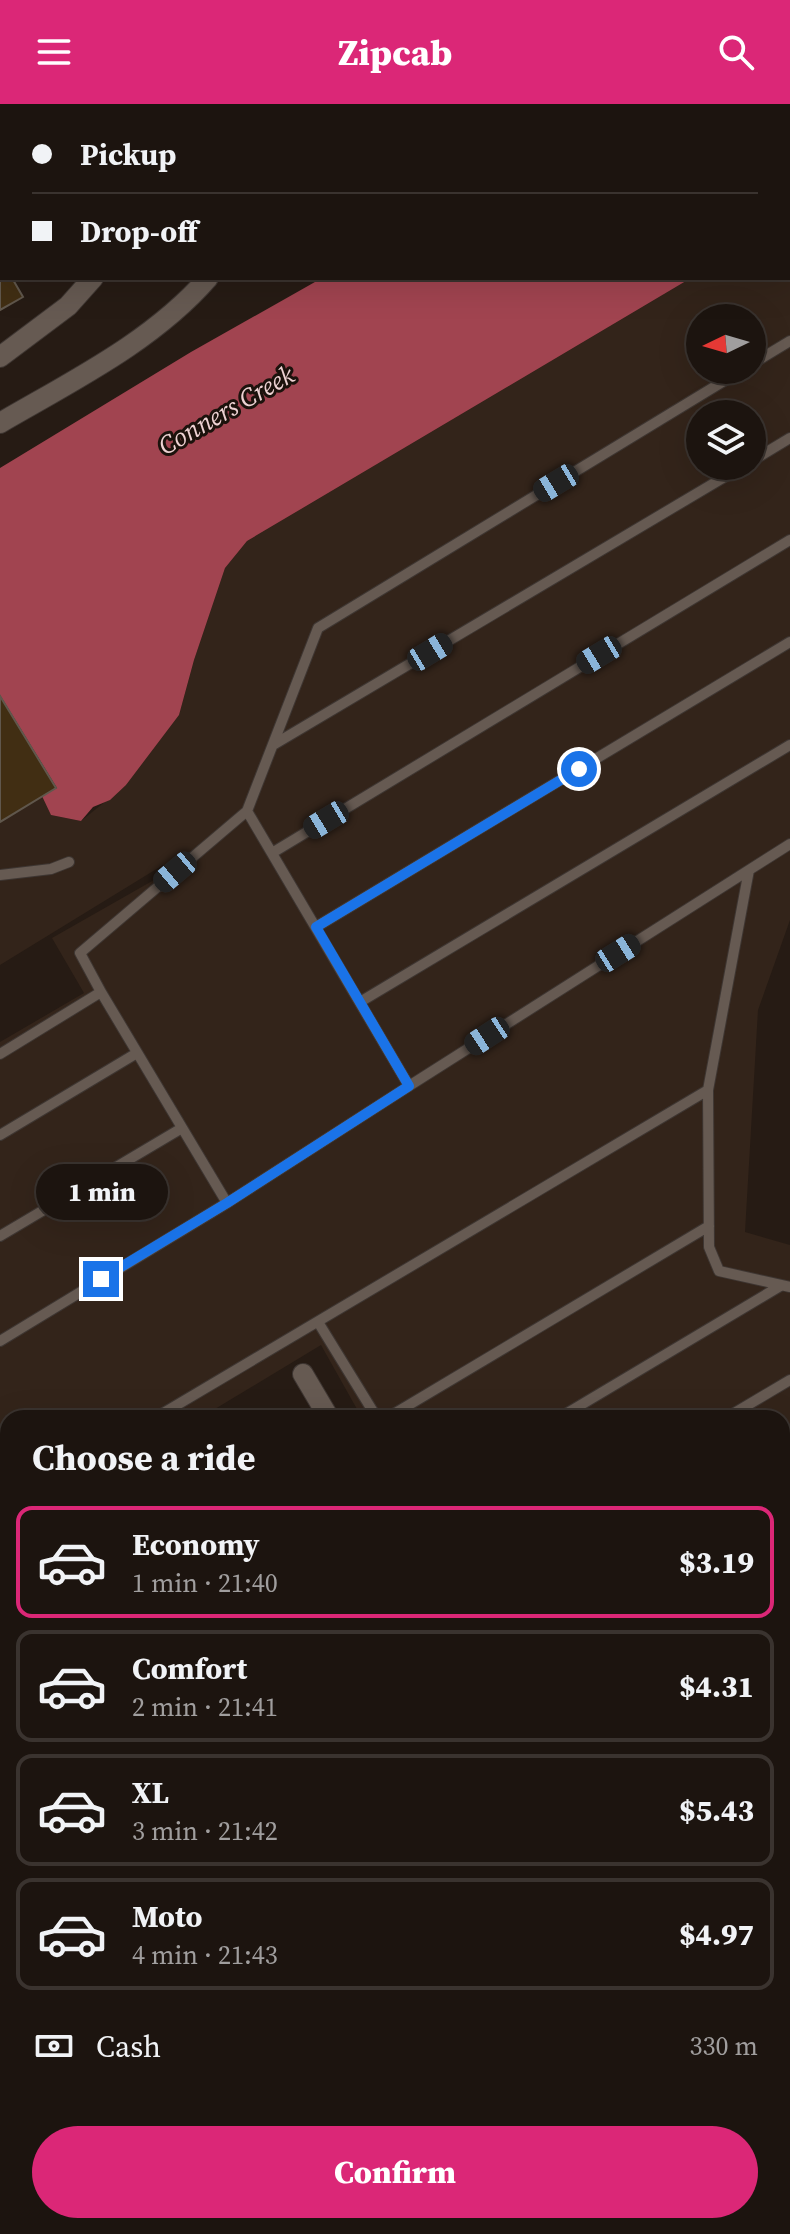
<!DOCTYPE html>
<meta charset="utf-8">
<style>
body{margin:0;font-family:"Source Serif 4",serif;background:#29211d;color:#f1f3f6;height:100vh;display:flex;flex-direction:column;font-size:30px;white-space:nowrap}
*{box-sizing:border-box;margin:0}
p{font-size:26px;color:#a09e9e}
.icon{flex:none;width:44px;height:44px;fill:none;stroke:currentColor;stroke-width:2;stroke-linecap:round;stroke-linejoin:round}
.map{position:relative;flex:1;overflow:hidden}
.panel{position:absolute;left:0px;top:1306px;width:790px;height:824px;display:flex;flex-direction:column;background:#1c140f;border-radius:24px 24px 0 0;box-shadow:0 8px 32px #0002,0 0 0 2px #3a332f}
.panel>*{flex:none}
.top-card{position:absolute;left:0px;top:0px;width:790px;height:176px;box-shadow:0 8px 32px #0002,0 0 0 2px #3a332f;display:grid;align-content:center;height:176px;padding:0 32px;background:#1c140f}
.needle{width:52px;rotate:265deg}
.tools{position:absolute;left:686px;top:200px;display:grid;gap:16px}
.tools a{display:grid;place-items:center;width:80px;height:80px;border-radius:50%;background:#1c140f;box-shadow:0 8px 32px #0002,0 0 0 2px #3a332f;font-size:40px}
.end{position:absolute;width:36px;height:36px;margin:-18px;border:10px solid #1a73e8;background:#fff;box-shadow:0 0 0 4px #fff}
.from{border-radius:50%}
.bubble{position:absolute;height:56px;border-radius:28px;background:#1c140f;box-shadow:0 8px 32px #0002,0 0 0 2px #3a332f;font-size:26px;font-weight:800;line-height:56px;text-align:center}
.car{position:absolute;width:24px;height:48px;margin:-24px -12px;border-radius:10px;box-shadow:0 0 6px 2px #0007;background:linear-gradient(#222 24%,#8ab4d8 0 40%,#222 0 76%,#8ab4d8 0 86%,#222 0)}
.top-card b{display:flex;align-items:center;gap:28px;height:76px;font-size:30px}
.top-card b+b{border-top:2px solid #3a332f}
.top-card i{width:20px;height:20px;background:#f1f3f6}
ul{padding:0;list-style:none}
li{display:flex;align-items:center;gap:24px;height:112px;margin:0 16px 12px;padding:0 16px;border:4px solid #3a332f;border-radius:16px}
li div{flex:1}
li b{display:block;font-size:30px}
li em{font-style:normal;font-weight:800}
li.selected{border-color:#db2777}
li>.icon{width:72px;height:72px;stroke-width:1.5}
h2{padding:0 32px;font-size:36px;line-height:96px}
.pay{display:flex;align-items:center;gap:20px;height:88px;padding:0 32px;font-size:30px}
.pay p{margin-inline-start:auto}
.primary-button{display:flex;gap:16px;margin-top:auto;padding:16px 32px}
.primary-button a{flex:1;height:92px;border-radius:48px;background:#db2777;color:#fff;font-size:32px;font-weight:800;line-height:92px;text-align:center}
header{display:flex;justify-content:space-between;align-items:center;height:104px;padding:0 32px;background:#db2777;color:#fff;font-size:36px;font-weight:800}
.map>svg:first-child{display:block}
.built{fill:#33241a;fill-rule:evenodd}
.water{fill:#a14450}
.building{fill:#412e13;stroke:#60574c;stroke-width:2}
.lines{fill:none;stroke-linecap:round;stroke-linejoin:round}
.lane-casing{stroke:#3e3632;stroke-width:12}
.street-casing{stroke:#3e3632;stroke-width:22}
.lane{stroke:#665a52;stroke-width:10}
.street{stroke:#665a52;stroke-width:20}
.route{stroke:#1a73e8;stroke-width:10}
.labels{text-anchor:middle;stroke-width:6;stroke-linejoin:round;paint-order:stroke}
.water-label{font-size:26px;font-style:italic;fill:#eed2d3;stroke:#1c120c}
</style>
<header><svg class="icon" aria-label="menu" viewBox="0 0 24 24"><path d="M4 6h16M4 12h16M4 18h16"/></svg>Zipcab<svg class="icon" aria-label="search" viewBox="0 0 24 24"><circle cx="10" cy="10" r="6"/><path d="M15 15l6 6"/></svg></header>
<div class="map">
<svg width="790" height="2130" viewBox="0 0 790 2130">
<rect width="100%" height="100%" fill="#261b14"/>
<path class="built" d="M790,114V816L758,906L745,1128L790,1141V1431L782,1435V1314H362L321,1241L200,1314H8V1430L0,1434V938L84,889L52,834L168,768L163,761L0,861V591L57,684L51,711L81,717L126,681L179,611L194,556L225,464L247,437L691,174H788ZM700,214H752V266H700ZM700,310H752V362H700Z
M0,1838L8,1852V1931L0,1936Z"/>
<path class="water" d="M620,0H790V114L788,116V2H617Z
M322,174H691L247,437L225,464L194,556L179,611L126,681L110,696L93,703L81,717L51,711L42,692L57,684L0,591V364L191,248Z"/>
<path class="building" d="M0,174H12L23,193L0,206Z
M0,592L56,684L0,718Z"/>
<g class="lines">
<defs>
<path id="lane" d="M384,0L385,2
M563,2L566,0
M752,260L790,237
M752,357L790,334
M273,641L743,362
M247,707L409,982L749,766
M272,749L790,436
M0,771L51,765L69,758
M316,823L790,538
M360,898L790,641
M0,950L101,888L80,849L247,707L318,524L742,266
M708,986L709,1143L719,1167L790,1183
M0,1031L137,949
M227,1099L409,982
M0,1132L182,1024
M318,1218L377,1314
M0,1237L227,1099L101,888
M155,1314L708,986L749,766L790,740
M387,1314L709,1122
M559,1314L782,1181
M726,1314L790,1276
M782,1386L790,1381
M0,1406L8,1401"/>
<path id="street" d="M150,2V0
M298,2L299,0
M0,253L68,202L93,174
M0,319C72,277 152,238 208,174
M303,1270L329,1314
M782,1507L790,1505
M782,1699L790,1694
M782,1724L790,1720
M0,1964L8,1959
M782,2038L790,2052
M104,2122L115,2130
M658,2122L662,2130
M133,2130L143,2122
M598,2130L611,2122"/>
</defs>
<use href="#lane" class="lane-casing"/>
<use href="#street" class="street-casing"/>
<use href="#lane" class="lane"/>
<use href="#street" class="street"/>
</g>
<g class="lines">
<path class="route" d="M101,1175L227,1099L409,982L316,823L579,665"/>
</g>
<g class="labels">
<g class="water-label">
<text transform="translate(226 306) rotate(-30)" y="9">Conners Creek</text>
</g>
</g>
</svg>
<div class="tools">
<a><svg class="needle" viewBox="-14 -14 28 28"><path d="M0-13l5 13h-10z" fill="#e53935"/><path d="M0 13l5-13h-10z" fill="#a09e9e"/></svg></a>
<a><svg class="icon" aria-label="layers" viewBox="0 0 24 24"><path d="M12 4l9 5-9 5-9-5zM3 14l9 5 9-5"/></svg></a>
</div>
<i class="end from" style="left:579px;top:665px"></i>
<i class="end" style="left:101px;top:1175px"></i>
<div class="bubble" style="left:36px;top:1060px;width:132px">1 min</div>
<i class="car" style="left:556px;top:379px;rotate:239deg"></i>
<i class="car" style="left:430px;top:548px;rotate:59deg"></i>
<i class="car" style="left:599px;top:551px;rotate:239deg"></i>
<i class="car" style="left:326px;top:716px;rotate:239deg"></i>
<i class="car" style="left:175px;top:768px;rotate:230deg"></i>
<i class="car" style="left:618px;top:849px;rotate:58deg"></i>
<i class="car" style="left:487px;top:932px;rotate:237deg"></i>
<div class="top-card">
<b><i class="from"></i>Pickup</b>
<b><i></i>Drop-off</b>
</div>
<section class="panel">
<h2>Choose a ride</h2>
<ul>
<li class="selected"><svg class="icon" aria-label="car" viewBox="0 0 24 24"><path d="M5 17H2v-5l4-1 3-4h7l3 4 3 1v5h-3M9 17h6M6 11h13"/><circle cx="7" cy="17" r="2"/><circle cx="17" cy="17" r="2"/></svg><div><b>Economy</b><p>1 min · 21:40</p></div><em>$3.19</em></li>
<li><svg class="icon" aria-label="car" viewBox="0 0 24 24"><path d="M5 17H2v-5l4-1 3-4h7l3 4 3 1v5h-3M9 17h6M6 11h13"/><circle cx="7" cy="17" r="2"/><circle cx="17" cy="17" r="2"/></svg><div><b>Comfort</b><p>2 min · 21:41</p></div><em>$4.31</em></li>
<li><svg class="icon" aria-label="car" viewBox="0 0 24 24"><path d="M5 17H2v-5l4-1 3-4h7l3 4 3 1v5h-3M9 17h6M6 11h13"/><circle cx="7" cy="17" r="2"/><circle cx="17" cy="17" r="2"/></svg><div><b>XL</b><p>3 min · 21:42</p></div><em>$5.43</em></li>
<li><svg class="icon" aria-label="car" viewBox="0 0 24 24"><path d="M5 17H2v-5l4-1 3-4h7l3 4 3 1v5h-3M9 17h6M6 11h13"/><circle cx="7" cy="17" r="2"/><circle cx="17" cy="17" r="2"/></svg><div><b>Moto</b><p>4 min · 21:43</p></div><em>$4.97</em></li>
</ul>
<div class="pay"><svg class="icon" aria-label="cash" viewBox="0 0 24 24"><path d="M3 7h18v10H3z"/><circle cx="12" cy="12" r="2"/></svg>Cash<p>330 m</p></div>
<div class="primary-button"><a>Confirm</a></div>
</section>
</div>
